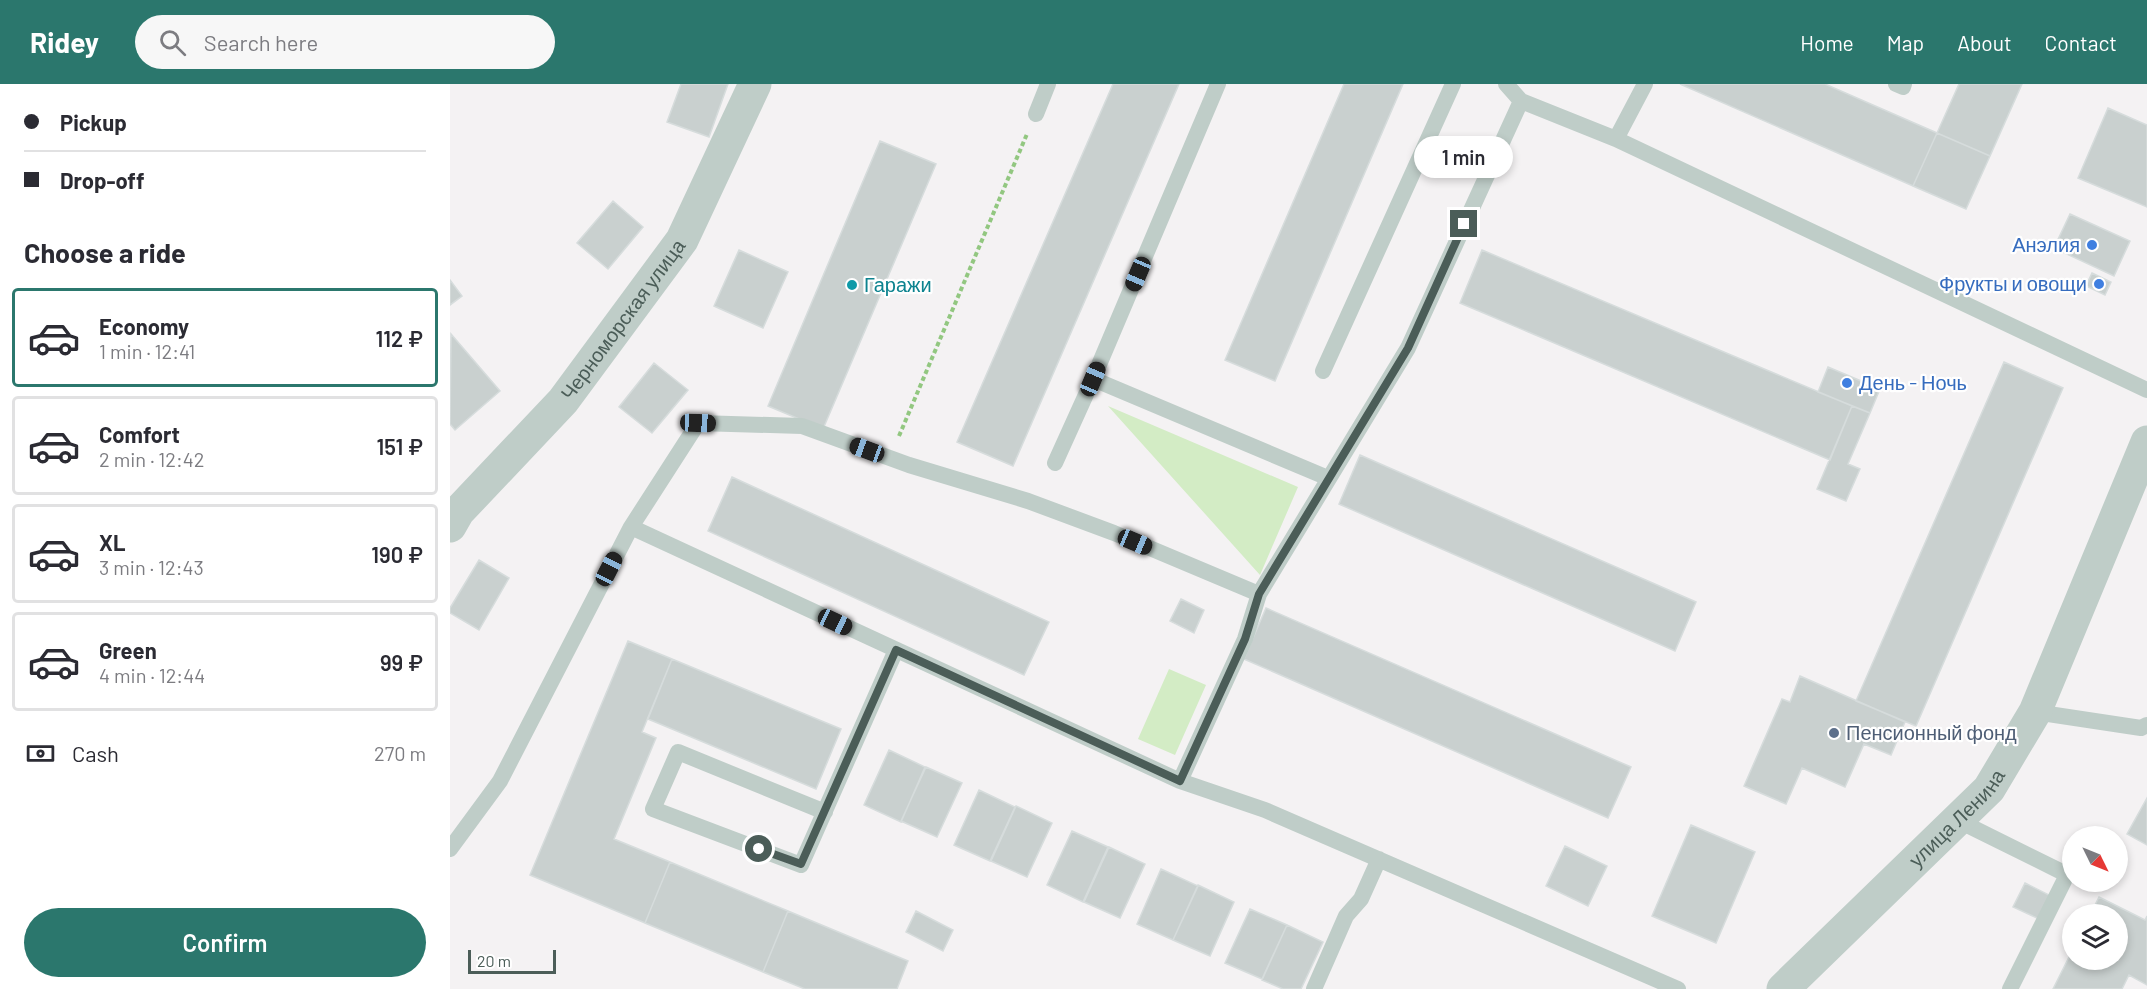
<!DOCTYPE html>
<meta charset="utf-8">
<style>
body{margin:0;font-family:Barlow,sans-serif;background:#f7f7f7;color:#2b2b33;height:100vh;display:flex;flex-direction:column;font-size:22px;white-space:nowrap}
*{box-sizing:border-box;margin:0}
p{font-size:20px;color:#7c7c81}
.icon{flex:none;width:33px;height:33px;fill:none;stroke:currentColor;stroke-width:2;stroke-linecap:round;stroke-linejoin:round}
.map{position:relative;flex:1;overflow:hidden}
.drawer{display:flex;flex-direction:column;background:#fff;width:450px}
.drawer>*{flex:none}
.top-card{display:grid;align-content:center;height:132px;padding:0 24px;background:#fff}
.needle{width:39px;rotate:133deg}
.controls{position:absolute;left:1612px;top:742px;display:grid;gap:12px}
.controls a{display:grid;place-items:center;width:66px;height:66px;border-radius:50%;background:#fff;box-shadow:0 3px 9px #0003;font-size:30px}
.scale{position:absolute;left:18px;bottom:15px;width:88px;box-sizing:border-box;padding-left:6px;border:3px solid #4b5d58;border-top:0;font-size:16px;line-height:21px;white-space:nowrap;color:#4b5d58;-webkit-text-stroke:4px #fff;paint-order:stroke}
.end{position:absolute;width:27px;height:27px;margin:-14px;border:8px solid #4b5d58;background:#fff;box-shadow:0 0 0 3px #fff}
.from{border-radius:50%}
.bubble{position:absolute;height:42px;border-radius:21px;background:#fff;box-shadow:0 3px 9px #0003;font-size:20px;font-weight:600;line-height:42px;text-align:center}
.car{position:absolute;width:18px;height:36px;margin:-18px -9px;border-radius:8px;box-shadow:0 0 4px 2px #0007;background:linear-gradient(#222 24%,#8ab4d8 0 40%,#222 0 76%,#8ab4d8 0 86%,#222 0)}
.top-card b{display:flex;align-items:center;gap:21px;height:57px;font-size:22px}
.top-card b+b{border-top:2px solid #e1e1e2}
.top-card i{width:15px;height:15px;background:#2b2b33}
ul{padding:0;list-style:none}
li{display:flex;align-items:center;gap:18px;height:99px;margin:0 12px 9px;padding:0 12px;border:3px solid #e1e1e2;border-radius:6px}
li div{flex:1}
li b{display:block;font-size:22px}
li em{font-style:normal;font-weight:600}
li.current{border-color:#2b776d}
li>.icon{width:54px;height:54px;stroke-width:1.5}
h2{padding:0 24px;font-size:27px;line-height:72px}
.pay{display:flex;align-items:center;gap:15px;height:66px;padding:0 24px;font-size:22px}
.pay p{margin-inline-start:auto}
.action{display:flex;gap:12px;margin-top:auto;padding:12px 24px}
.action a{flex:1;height:69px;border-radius:36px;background:#2b776d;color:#fff;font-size:24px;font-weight:600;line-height:69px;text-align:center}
header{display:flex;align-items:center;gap:36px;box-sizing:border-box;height:84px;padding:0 30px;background:#2b776d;color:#fff}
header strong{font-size:28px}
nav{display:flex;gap:33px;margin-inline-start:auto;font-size:21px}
.search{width:420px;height:54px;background:#f7f7f7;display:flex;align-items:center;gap:15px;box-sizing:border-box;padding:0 21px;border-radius:33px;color:#7c7c81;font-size:22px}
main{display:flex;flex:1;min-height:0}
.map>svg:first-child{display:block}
.green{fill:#d3ecc5}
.building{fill:#c9d0cf;stroke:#d6dcdc;stroke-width:1.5}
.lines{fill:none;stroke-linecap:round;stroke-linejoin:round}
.path{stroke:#92c780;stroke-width:4;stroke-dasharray:4.5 3;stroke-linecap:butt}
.service{stroke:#bfcdc8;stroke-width:16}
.minor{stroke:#bfcdc8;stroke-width:33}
.tertiary{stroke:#bfcdc8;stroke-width:33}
.route{stroke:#4b5d58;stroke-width:8}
.shop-dot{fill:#3f7fe0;stroke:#fff;stroke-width:2}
.culture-dot{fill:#0f9aa8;stroke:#fff;stroke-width:2}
.service-dot{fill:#5c6f8a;stroke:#fff;stroke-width:2}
.labels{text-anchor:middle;stroke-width:4.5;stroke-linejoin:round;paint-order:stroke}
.shop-label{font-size:20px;fill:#366cbe;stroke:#fff;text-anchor:end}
.culture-label{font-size:20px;fill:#0d838f;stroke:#fff;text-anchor:start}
.street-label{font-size:20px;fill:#4b5d58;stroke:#fff}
.service-label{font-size:20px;fill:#4e5e75;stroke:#fff;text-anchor:start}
</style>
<header>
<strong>Ridey</strong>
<div class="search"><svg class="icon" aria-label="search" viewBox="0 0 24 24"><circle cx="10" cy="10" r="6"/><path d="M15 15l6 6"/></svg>Search here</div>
<nav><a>Home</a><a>Map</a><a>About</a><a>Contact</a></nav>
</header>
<main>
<section class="drawer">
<div class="top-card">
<b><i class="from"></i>Pickup</b>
<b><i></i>Drop-off</b>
</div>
<h2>Choose a ride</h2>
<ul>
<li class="current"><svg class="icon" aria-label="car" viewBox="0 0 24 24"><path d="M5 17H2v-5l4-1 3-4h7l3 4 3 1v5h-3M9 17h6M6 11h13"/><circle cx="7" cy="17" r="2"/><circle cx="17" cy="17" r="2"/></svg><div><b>Economy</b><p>1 min · 12:41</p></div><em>112 ₽</em></li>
<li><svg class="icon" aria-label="car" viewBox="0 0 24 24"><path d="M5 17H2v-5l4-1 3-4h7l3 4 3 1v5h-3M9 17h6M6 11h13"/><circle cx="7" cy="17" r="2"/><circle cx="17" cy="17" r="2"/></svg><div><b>Comfort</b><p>2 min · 12:42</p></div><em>151 ₽</em></li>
<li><svg class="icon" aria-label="car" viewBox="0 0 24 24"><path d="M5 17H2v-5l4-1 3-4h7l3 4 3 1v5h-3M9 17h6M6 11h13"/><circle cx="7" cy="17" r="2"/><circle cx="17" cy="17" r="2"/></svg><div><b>XL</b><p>3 min · 12:43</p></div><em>190 ₽</em></li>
<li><svg class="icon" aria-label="car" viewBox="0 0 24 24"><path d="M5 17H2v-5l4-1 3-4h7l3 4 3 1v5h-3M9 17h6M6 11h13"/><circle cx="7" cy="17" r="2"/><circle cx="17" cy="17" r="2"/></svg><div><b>Green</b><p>4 min · 12:44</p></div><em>99 ₽</em></li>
</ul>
<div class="pay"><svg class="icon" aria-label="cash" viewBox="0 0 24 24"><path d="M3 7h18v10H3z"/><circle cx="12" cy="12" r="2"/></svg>Cash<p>270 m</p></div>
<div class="action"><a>Confirm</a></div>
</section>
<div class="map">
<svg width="1697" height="905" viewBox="0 0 1697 905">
<rect width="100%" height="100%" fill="#f4f2f3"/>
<path class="green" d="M658,322L848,403L810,491Z
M719,585L756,601L725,671L688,655Z"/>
<path class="building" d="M231,0H278L259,53L217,38Z
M663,0H729L563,382L507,358Z
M894,0H953L825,297L775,276Z
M1230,0H1375L1487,49L1463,102Z
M1509,0H1572L1540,72L1487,49Z
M1658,24L1697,41V123L1628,94Z
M1487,49L1540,72L1516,125L1463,102Z
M430,57L486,80L373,345L318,322Z
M163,117L193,143L158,185L127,159Z
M1620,130L1680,157L1664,192L1604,164Z
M289,166L338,188L313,244L264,222Z
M1032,166L1402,322L1380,376L1010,219Z
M1642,189L1661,198L1655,211L1636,202Z
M0,196L12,212L0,221Z
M1,250L50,307L5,346L0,340Z
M1554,278L1613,304L1466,642L1406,617Z
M204,279L238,306L202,349L169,323Z
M1378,283L1430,305L1420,329L1368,308Z
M1402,322L1420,329L1398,380L1410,385L1396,417L1367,405Z
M910,371L1246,518L1225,567L889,420Z
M282,393L599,538L574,591L258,447Z
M29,476L59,494L29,546L0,529V524Z
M731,515L754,526L744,549L720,537Z
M816,524L1181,683L1158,734L794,575Z
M178,557L222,575L192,648L206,654L164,755L220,778L195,839L80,791Z
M222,575L391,645L366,705L198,635Z
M1350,592L1455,638L1441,671L1414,660L1395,703L1352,684L1336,720L1294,702L1332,615L1340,618Z
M439,666L475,683L451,738L414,721Z
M476,683L512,699L487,753L451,737Z
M529,706L565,723L540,777L504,761Z
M1697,714V761L1677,750Z
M566,722L602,739L577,793L541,777Z
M1241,741L1305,768L1266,859L1202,832Z
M622,747L658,763L633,818L597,801Z
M1115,762L1157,782L1138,822L1096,802Z
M659,763L695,780L670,834L634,818Z
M220,778L338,827L313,888L195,839Z
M711,785L748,802L723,856L687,840Z
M1575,799L1601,812L1589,835L1563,823Z
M748,801L784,818L760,872L723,856Z
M1649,813L1695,836L1697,832V901L1679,891L1672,905H1603L1623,865V876H1668V831H1640Z
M800,825L837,841L812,895L775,879Z
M338,827L458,877L447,905H355L313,888Z
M466,827L503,846L493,867L456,848Z
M837,841L873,858L851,905H833L812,896Z"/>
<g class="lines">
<path class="path" d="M449,352L577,50"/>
<path class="service" d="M1056,0L1071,17L1166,55L1697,306
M1446,0L1453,3L1454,0
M586,30L598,0
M1166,55L1195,0
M873,287L1003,0
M643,295L878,394
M605,379L643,295L768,0
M181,443L730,697L815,726L1228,905
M1585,628L1691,644L1697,641
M730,697L795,555L809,510L958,264L1071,17
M375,728L228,668L203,725L351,781L446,566
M1507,736L1610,787L1615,791L1614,797L1560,905
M0,765L50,697L181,443L248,339L352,342L459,381L578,417L664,449L809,510
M864,905L896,832L911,815L929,775"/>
<path class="minor" id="s1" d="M0,442L8,428L113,317L232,156L305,0"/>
<path class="tertiary" id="s2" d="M1333,905L1539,705L1585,628L1697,358"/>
</g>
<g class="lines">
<path class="route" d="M309,765L351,780L446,566L730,697L795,555L809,510L958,264L1014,140"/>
</g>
<g class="shop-dot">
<circle cx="1642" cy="161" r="6"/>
<circle cx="1649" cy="200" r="6"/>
<circle cx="1397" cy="299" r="6"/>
</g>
<circle class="culture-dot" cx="402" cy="201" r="6"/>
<circle class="service-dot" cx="1384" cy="649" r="6"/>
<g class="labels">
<g class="shop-label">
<text x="1630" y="168">Анэлия</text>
<text x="1637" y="207">Фрукты и овощи</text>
<text x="1409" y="306" text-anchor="start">День - Ночь</text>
</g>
<g class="culture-label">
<text x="414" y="208">Гаражи</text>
</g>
<g class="street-label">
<text dy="7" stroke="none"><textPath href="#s1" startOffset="270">Черноморская улица</textPath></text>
<text dy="7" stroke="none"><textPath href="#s2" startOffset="244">улица Ленина</textPath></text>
</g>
<g class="service-label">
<text x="1396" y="656">Пенсионный фонд</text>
</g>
</g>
</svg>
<div class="controls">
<a><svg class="needle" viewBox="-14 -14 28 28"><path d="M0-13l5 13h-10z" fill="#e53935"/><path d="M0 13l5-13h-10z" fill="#7c7c81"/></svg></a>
<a><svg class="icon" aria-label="layers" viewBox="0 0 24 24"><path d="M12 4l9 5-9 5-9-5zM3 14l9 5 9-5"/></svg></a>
</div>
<div class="scale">20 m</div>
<i class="end from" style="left:309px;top:765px"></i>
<i class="end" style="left:1014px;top:140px"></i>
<div class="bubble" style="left:964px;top:52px;width:99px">1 min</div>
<i class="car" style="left:688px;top:190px;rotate:203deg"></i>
<i class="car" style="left:643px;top:295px;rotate:23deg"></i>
<i class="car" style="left:248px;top:339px;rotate:92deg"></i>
<i class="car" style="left:417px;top:366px;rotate:290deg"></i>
<i class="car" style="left:685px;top:458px;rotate:113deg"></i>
<i class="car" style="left:159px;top:485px;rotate:27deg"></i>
<i class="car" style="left:385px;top:538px;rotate:115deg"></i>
</div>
</main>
